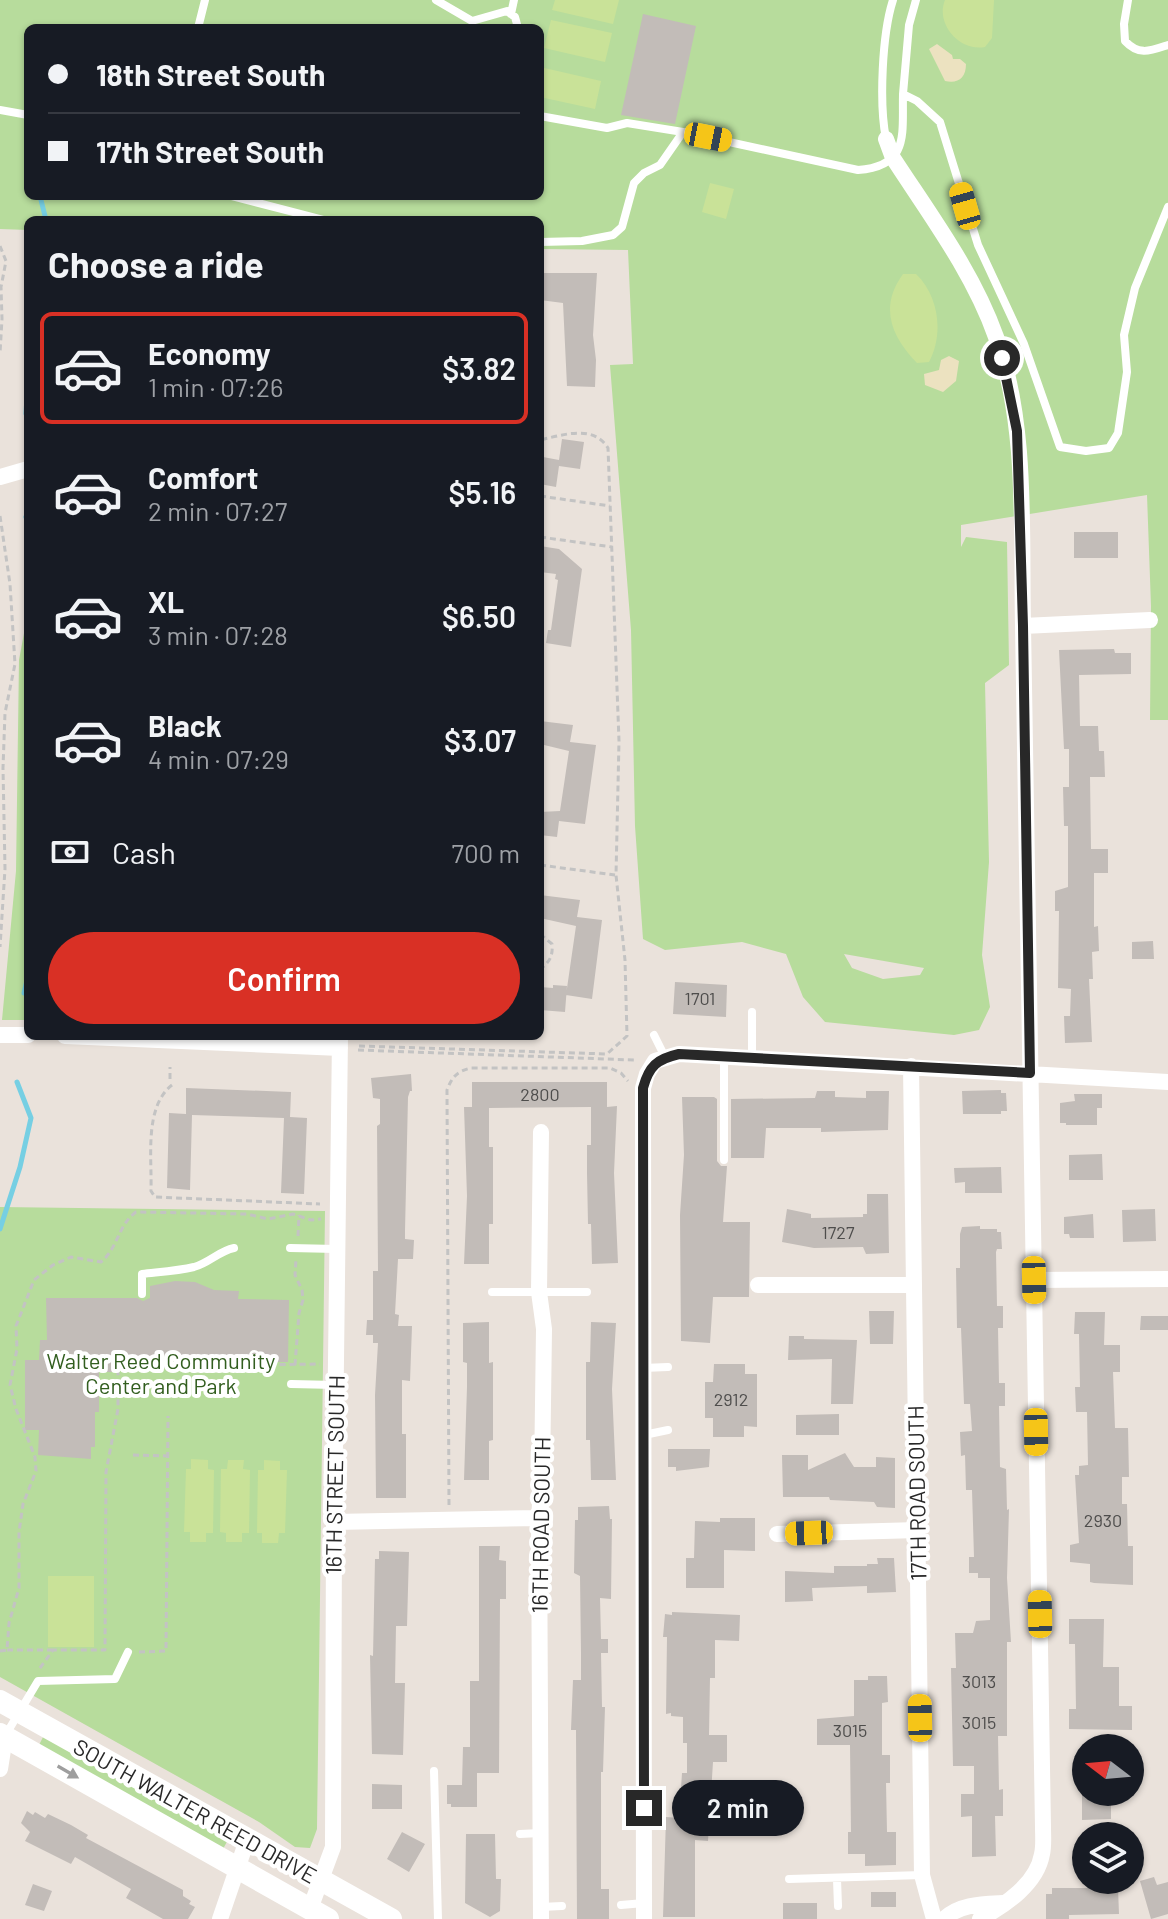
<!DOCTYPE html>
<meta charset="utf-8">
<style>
body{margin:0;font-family:Barlow,sans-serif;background:#20242c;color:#f1f3f6;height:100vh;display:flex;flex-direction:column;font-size:30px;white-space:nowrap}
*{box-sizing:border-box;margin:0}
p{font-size:26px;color:#9ea1a6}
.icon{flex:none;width:44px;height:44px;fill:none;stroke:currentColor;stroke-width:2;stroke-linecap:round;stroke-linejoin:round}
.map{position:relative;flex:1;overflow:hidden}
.sheet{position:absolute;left:24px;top:216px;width:520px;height:824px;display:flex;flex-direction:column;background:#171b24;border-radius:12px;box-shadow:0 2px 6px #0004}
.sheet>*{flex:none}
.guide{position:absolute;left:24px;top:24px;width:520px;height:176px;border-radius:12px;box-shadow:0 2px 6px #0004;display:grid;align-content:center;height:176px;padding:0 24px;background:#171b24}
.needle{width:52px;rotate:286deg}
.buttons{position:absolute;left:1072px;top:1734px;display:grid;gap:16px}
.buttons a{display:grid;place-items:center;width:72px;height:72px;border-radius:50%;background:#171b24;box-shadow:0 2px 6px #0004;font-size:40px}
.end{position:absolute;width:36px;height:36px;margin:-18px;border:10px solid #282828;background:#fff;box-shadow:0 0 0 4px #fff}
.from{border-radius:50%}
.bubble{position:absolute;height:56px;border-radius:28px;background:#171b24;box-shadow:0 2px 6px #0004;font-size:26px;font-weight:600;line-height:56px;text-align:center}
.car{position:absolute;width:24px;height:48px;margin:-24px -12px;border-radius:10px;box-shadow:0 0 6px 2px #0007;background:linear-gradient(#f5c518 24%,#345 0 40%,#f5c518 0 76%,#345 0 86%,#f5c518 0)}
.guide b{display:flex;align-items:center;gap:28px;height:76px;font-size:30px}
.guide b+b{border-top:2px solid #363941}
.guide i{width:20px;height:20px;background:#f1f3f6}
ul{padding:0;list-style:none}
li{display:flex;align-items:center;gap:24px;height:112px;margin:0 16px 12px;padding:0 8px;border:4px solid transparent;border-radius:12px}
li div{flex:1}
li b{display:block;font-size:30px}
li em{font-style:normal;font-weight:600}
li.active{border-color:#d93025}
li>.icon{width:72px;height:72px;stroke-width:1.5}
h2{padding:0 24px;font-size:36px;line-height:96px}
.pay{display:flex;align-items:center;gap:20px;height:88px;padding:0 24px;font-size:30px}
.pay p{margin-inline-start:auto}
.cta{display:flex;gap:16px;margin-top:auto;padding:16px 24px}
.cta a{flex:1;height:92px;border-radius:48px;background:#d93025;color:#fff;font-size:32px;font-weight:600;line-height:92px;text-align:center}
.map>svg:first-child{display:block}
.green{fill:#b7dc9c;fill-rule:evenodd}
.sand{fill:#ece2c0}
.pitch{fill:#c9e298}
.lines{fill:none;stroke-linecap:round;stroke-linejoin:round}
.stream{stroke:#76cfe3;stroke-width:5}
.building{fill:#c2bcb8}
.path{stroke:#c3c3c3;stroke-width:3;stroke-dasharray:6 4;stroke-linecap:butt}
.lane{stroke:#fff;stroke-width:8}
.street{stroke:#fff;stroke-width:16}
.secondary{stroke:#fff;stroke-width:22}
.oneway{fill:#9e9e9e}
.route{stroke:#282828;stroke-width:10}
.labels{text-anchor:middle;stroke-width:8;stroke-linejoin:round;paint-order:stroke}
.number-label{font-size:18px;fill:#4e4d4c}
.park-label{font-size:22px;fill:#325e1f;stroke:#fff}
.street-label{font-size:22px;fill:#282828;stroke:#fff}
</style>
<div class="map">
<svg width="1168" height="1919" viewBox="0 0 1168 1919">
<rect width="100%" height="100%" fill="#eae2db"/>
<path class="green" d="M0,0H1168V720H1150L1151,606L1147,495L961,525V547L966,537L1007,542L1009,665L985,683L989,862L982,955L990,1007L979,1030L954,1035L825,1022L803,997L786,954L742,942L665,950L643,939L635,826L631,630L610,365L633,364L628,250L540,249V220H28V230L0,229ZM28,28H540V196H28ZM844,954L924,968L920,975L883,979L852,968Z
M28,612V1020H2L16,871L19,660Z
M0,1207L325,1211L317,1829L310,1848L295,1847L259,1822L0,1677Z
M44,1735L229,1838L223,1849L39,1745Z"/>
<path class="sand" d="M937,44L952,55L953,59H960L966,64C966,78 958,84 945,81L929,49Z
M949,356L959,361L956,381L943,392L925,385L924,374L939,370L941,360Z"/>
<path class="pitch" d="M555,0H619L613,24L552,10Z
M945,0H994L992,38L985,47C960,52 935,24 945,0Z
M551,20L612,33L605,62L544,48Z
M540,67L601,81L595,109L540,97Z
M710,183L734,189L726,219L702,212Z
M903,274H916C939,296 944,334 929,362L917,363C891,336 879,307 903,274Z
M191,1459L208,1460V1469L214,1470L213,1533H206V1542H190V1532H184L186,1469H191Z
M228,1460H244L243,1469L250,1470L249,1533H242V1542H226V1533L220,1532L221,1469H227Z
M264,1460L280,1461V1470H287L285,1533H279L278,1543H262V1533H257L258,1470H264Z
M48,1576H94V1647H48Z"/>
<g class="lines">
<path class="stream" d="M27,124L28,128
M40,196L46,220
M26,414L28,379
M26,517L28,522
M24,993L28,976
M0,1229L20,1167L31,1118L17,1082"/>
</g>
<path class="building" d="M643,14L696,26L675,124L621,115Z
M540,273H597L593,335L596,360L595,387L567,386L563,303L540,300Z
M562,439L584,442L580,469L559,466L556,487L540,484V460L543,461V457L559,460Z
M1074,532H1118V558H1074Z
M540,546L559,549L582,569L571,647L546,643L548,630H551L558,580L555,579L556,574L540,572Z
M1114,649L1115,653H1131V674L1079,675L1080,726H1098L1099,751H1104L1105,777H1090L1091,849H1108V873H1094V927L1098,926L1099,951L1092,952L1093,979H1089L1092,1042L1065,1043L1064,1016H1070L1071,989L1058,988L1059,911H1055V891L1068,887V826H1064L1063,787H1069V749H1064L1059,650Z
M540,721L573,725L570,742L596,745L585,824L559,821L557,837L540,835V812L560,811L569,751L540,744Z
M540,895L580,900L577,917L602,920L592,999L566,995L576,926L540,918Z
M1153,941L1154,959H1132V942Z
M675,982L727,985L726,1017L673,1014Z
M553,985L567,986L565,1012L540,1010V987L553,988Z
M411,1074L412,1091H410L408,1097L405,1231V1239L414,1240L413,1259H398L395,1314L399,1315L398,1326H412L410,1381L402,1380V1434H406V1498H376L375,1395L378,1343H373V1335H366L367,1320H373V1271H378L377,1126L380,1124V1099L373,1098L371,1078Z
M472,1082H607V1107L617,1106L614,1173L618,1263L592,1264L591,1224H588L587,1173V1145H591V1107L489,1108V1147H493V1224H489V1264H464L467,1196L464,1107H472Z
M186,1088L291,1092L290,1117L307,1118L304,1194L281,1193L284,1118L192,1115L190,1190L167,1188L169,1113L186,1114Z
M1001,1090V1093H1006L1007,1111H1001V1114H963L962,1091Z
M817,1091H835V1097L866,1098V1091H889L888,1130L821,1132V1128H766L764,1158H731V1099L815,1098Z
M1074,1094H1102V1108H1097V1125H1066V1123H1060V1103L1075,1101Z
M682,1097H714L717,1099V1161L721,1166H727L723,1222H750L749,1297H713L710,1343L681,1341L680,1215L684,1155Z
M1102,1154L1103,1180H1069V1155Z
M1001,1167L1002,1193H965V1182L955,1183L954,1168Z
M867,1194H888L889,1253L866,1254L863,1247L814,1248L782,1242L787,1209L811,1214V1218L863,1217V1214H867Z
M1155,1209L1156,1241L1123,1242L1122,1210Z
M1093,1214L1094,1238H1070L1069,1234H1064V1217Z
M980,1226V1229H997V1232H1001L1002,1249H997L996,1252L997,1306H1003V1328H998L999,1383H1005V1406H999L1000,1467L1006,1469L1007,1510L1009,1509L1007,1578L1011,1642H1007V1736H998L999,1790L1003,1789V1816H995L996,1856L972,1857V1816L961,1817V1794H974V1766H953L951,1668H956L955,1633H973L976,1621L990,1620V1578H978V1573H969V1557H974L972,1490H966L965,1455L961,1456L960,1432L972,1431L970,1404H964L961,1328H957L956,1268H960V1234L962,1227Z
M175,1281L195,1282L214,1290L239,1291L238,1299L289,1300L288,1362L117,1361L116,1372H99V1412H95V1447H91V1459L38,1455L39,1430H25V1360H39L40,1340H47L46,1298H137L143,1301L150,1298V1286Z
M869,1311H894L893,1344H870Z
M1075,1312H1105L1104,1345H1120V1372H1113L1115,1428H1128L1129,1477H1122V1504H1127L1128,1546H1133V1585L1094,1583L1090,1582V1564L1070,1562V1545L1079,1543L1075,1475H1079V1466L1088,1465L1087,1412H1076L1075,1387H1080L1079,1334H1074Z
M1141,1316H1168V1330H1140Z
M489,1322V1363L493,1362V1440L489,1441V1480H464L467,1387V1363L463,1362V1323Z
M591,1322L616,1323L612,1389L616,1480H591L590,1440H586V1362H590Z
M789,1336H804V1339L857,1340L853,1404H831L832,1359L788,1360Z
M714,1364H745V1374H757V1427L744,1426V1437H713V1418H705V1382H713Z
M839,1414V1435H796V1415Z
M668,1449H710L709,1467L676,1471V1467H668Z
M845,1453L854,1467H876V1457L895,1458V1508L877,1507L874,1502L830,1500L829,1497H783L782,1455H808V1470Z
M609,1506L610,1519H612L611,1599L600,1598L601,1639H608V1653H601L602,1707H605L603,1772H601V1889H609V1919H577L576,1730H571L573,1680H581V1653L580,1576L574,1573L575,1520H578V1507Z
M720,1518H755V1551L724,1550V1588H686V1558H694L695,1521L720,1522Z
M479,1546H500L499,1560L506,1561V1599H500L499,1773H477V1807H451V1804H447V1785H462L463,1747H470V1681H479Z
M379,1551L409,1552L407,1626H396L395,1683H405L403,1755L372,1754L370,1655L373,1656L375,1559H379Z
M877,1558H894L896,1592L867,1593V1586L812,1588L813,1601L785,1602V1571L834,1573V1566H867V1564H878Z
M672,1612L740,1615L739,1641L715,1640V1678H710L709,1735H727V1762H713L708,1841L695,1840V1917H663L666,1817L679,1818L682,1773H687V1743H683V1717L671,1716V1713L666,1714L667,1637H663L665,1614L672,1615Z
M1069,1619H1104L1103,1667H1119V1706H1132V1730L1069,1729V1709H1076L1075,1644H1069Z
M868,1676H887L888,1702L882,1703V1755H890V1783H886L887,1832H896V1865L865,1866V1854H848V1832H851L850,1745H817V1719L854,1716V1680H868Z
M372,1784L402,1785V1809H372Z
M1082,1792H1111V1819L1082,1820Z
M27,1811L33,1815L35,1812L45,1818L48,1814L71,1825L88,1835L86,1838L183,1890V1896L191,1901L189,1904L195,1907L188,1919H163L126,1898L131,1889L75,1857L71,1864L25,1841L30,1832L21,1823Z
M402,1832L425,1844L409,1872L387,1859Z
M466,1834H495L496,1879H501L500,1911L490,1917L465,1903Z
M1154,1877L1157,1885L1168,1882V1914L1151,1919L1140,1881Z
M33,1884L52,1891L44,1911L25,1905Z
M1052,1888H1118L1119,1914L1069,1915V1919H1046V1894H1052Z
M871,1892H896V1907H871Z
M783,1903H817V1919H783Z"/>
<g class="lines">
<path class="path" d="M0,246L6,261L1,287L2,319L0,353
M540,496L610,506
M0,516L10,584L15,664L5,713L3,768L5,869L0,947
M540,537L612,547
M540,771V781
M540,865L615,875
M540,934L552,944C553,956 550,962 540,969
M359,1046L607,1054L627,1036L625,960L616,875L619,741L608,448C593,424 563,435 540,440
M358,1050L634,1060
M170,1079V1067
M172,1085C144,1107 152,1157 151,1191L155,1197L320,1204
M298,1236L299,1215
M295,1365L299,1313L303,1300L302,1290L295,1275L296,1259
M133,1455L168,1456
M449,1505L447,1090C452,1077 457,1071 471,1068H610L621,1073L628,1081
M7,1650H53
M0,1651L7,1650L9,1623L19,1588V1532L23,1504L36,1471L35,1457L16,1409L10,1385L17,1349L16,1326L34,1280L53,1265L71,1257L101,1262C118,1248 118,1225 136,1212L247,1214L268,1219L293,1214L311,1220L321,1219
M139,1652L166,1651L168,1416
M40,1668L53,1650H105L106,1472L118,1409V1367L320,1364"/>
<path class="lane" d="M436,0L472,21L507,11L515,17L518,28
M916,0L909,25L903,94L917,101L940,122L978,245L1024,344L1060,447L1086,451L1109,448L1118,433L1127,372L1124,335L1135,288L1168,207
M1128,0L1124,24L1125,41C1139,56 1150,51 1168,45
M511,14L514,0
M198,28L205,0
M0,110L28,115
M540,116L607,128L627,123L683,132
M886,139C879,104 882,34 893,0
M231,196L324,220
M540,242L582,241L613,235L622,227L634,183L644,173L660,165L683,132L858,170C910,166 902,134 903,94
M654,1035L665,1057
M752,1058V1012
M724,1160V1057
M290,1248L337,1249
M492,1292H587
M142,1294V1274C159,1272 177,1271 194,1267C209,1263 219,1251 234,1248
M643,1368L668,1367
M291,1384L336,1385
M644,1435L668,1430
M5,1736L38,1681L115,1679L128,1652
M434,1771L438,1919
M520,1834L540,1833
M789,1879L922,1875
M837,1879L838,1906
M621,1905L644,1903
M541,1907L562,1906"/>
<path class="street" d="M886,139L893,158C930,215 973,272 996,337C1028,424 1021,533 1023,626L1043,1827C1043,1836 1044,1846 1042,1854C1037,1884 1005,1905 980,1919
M0,477L28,469
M1023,626L1150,620
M0,1035H28
M65,1036L340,1048
M911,1066L922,1875L934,1919
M541,1132L539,1292L544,1329L542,1477L539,1518L541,1919
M1034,1280L1168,1279
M758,1285H913
M334,1522L539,1518
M777,1534L918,1530
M0,1769L5,1737
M310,1909L333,1847L334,1522L340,1036
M220,1919L247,1840
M644,1919L643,1088L647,1074L655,1061L679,1054L1168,1082
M944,1919C959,1904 983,1904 1003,1903"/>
<path class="secondary" d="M0,1701L391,1919
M0,1734L328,1919"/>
</g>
<defs><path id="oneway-solid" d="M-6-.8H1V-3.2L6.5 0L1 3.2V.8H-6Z" transform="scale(2)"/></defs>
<use class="oneway" href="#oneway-solid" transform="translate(68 1772) rotate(30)"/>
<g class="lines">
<path class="route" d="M644,1808L643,1088C649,1066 657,1059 679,1054L1030,1073L1023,626L1017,431L1002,358"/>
</g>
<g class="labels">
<g class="number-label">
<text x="700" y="1005">1701</text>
<text x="540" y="1101">2800</text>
<text x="838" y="1239">1727</text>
<text x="731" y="1406">2912</text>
<text x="1103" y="1527">2930</text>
<text x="979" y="1688">3013</text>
<text x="979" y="1729">3015</text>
<text x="850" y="1737">3015</text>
</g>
<g class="park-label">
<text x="161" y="1369">Walter Reed Community<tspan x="161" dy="25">Center and Park</tspan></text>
</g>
<g class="street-label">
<text transform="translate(335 1475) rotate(-89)" y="8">16TH STREET SOUTH</text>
<text transform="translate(917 1493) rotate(-91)" y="8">17TH ROAD SOUTH</text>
<text transform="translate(541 1525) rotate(-89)" y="8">16TH ROAD SOUTH</text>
<text transform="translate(195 1811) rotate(29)" y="8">SOUTH WALTER REED DRIVE</text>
</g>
</g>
</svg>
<div class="buttons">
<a><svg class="needle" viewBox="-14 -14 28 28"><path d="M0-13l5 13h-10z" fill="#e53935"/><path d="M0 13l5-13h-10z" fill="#9ea1a6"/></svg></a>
<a><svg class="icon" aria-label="layers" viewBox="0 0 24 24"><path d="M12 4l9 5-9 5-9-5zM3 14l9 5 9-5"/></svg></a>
</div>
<i class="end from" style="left:1002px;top:358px"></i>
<i class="end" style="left:644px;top:1808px"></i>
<div class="bubble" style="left:672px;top:1780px;width:132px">2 min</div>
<i class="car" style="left:708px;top:137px;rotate:101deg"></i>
<i class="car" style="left:965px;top:206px;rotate:344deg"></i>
<i class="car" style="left:1034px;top:1280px;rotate:179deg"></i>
<i class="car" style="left:1036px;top:1432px;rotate:179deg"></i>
<i class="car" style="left:809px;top:1533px;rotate:268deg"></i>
<i class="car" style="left:1040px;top:1614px;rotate:359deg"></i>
<i class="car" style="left:920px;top:1718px;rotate:359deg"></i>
<div class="guide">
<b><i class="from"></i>18th Street South</b>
<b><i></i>17th Street South</b>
</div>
<section class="sheet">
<h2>Choose a ride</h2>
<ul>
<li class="active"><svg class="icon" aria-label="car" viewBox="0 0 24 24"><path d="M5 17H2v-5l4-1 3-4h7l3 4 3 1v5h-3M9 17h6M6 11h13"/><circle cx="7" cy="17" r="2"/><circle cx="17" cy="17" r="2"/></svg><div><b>Economy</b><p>1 min · 07:26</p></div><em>$3.82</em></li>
<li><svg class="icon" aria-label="car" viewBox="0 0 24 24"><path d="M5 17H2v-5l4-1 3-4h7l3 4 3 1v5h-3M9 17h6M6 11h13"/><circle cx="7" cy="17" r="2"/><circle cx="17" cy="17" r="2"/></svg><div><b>Comfort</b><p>2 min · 07:27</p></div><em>$5.16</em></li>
<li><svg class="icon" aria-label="car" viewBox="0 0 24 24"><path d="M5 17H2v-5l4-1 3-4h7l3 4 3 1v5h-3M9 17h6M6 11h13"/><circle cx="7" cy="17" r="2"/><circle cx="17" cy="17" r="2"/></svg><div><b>XL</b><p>3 min · 07:28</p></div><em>$6.50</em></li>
<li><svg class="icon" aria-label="car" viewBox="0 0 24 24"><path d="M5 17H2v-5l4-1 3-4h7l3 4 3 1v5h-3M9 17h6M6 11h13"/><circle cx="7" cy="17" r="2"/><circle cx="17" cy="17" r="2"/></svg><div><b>Black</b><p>4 min · 07:29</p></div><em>$3.07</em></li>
</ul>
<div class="pay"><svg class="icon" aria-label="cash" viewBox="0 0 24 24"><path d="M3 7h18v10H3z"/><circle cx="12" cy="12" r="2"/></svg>Cash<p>700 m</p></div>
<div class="cta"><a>Confirm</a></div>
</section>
</div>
